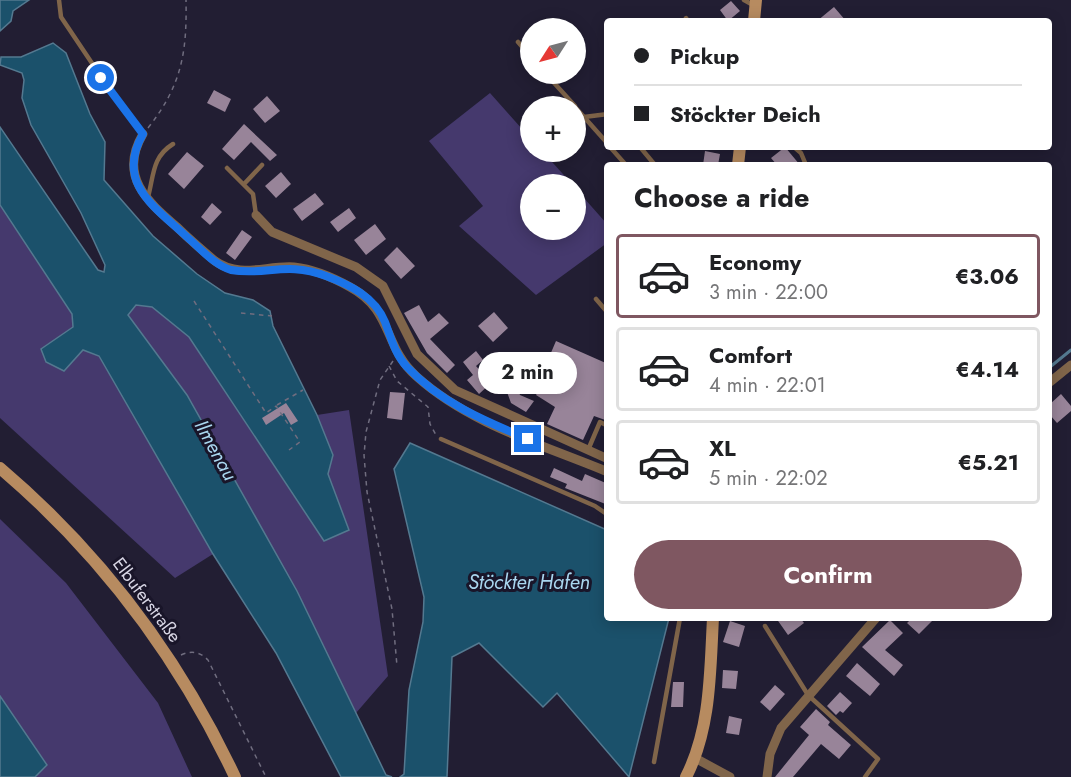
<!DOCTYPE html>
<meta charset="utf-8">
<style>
body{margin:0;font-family:Jost,sans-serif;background:#f2f2f2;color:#202124;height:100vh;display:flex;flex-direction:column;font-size:22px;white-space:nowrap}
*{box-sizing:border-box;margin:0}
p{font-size:20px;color:#757577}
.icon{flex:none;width:33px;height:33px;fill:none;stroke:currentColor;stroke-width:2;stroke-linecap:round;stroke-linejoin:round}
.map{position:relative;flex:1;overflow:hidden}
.side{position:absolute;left:604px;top:162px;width:448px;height:459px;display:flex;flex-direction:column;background:#fff;border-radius:6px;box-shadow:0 3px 15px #0003}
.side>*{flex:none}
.hud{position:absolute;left:604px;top:18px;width:448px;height:132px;border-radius:6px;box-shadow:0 3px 15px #0003;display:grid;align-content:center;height:132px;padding:0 30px;background:#fff}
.needle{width:39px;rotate:234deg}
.buttons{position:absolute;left:520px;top:18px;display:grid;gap:12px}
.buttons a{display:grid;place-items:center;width:66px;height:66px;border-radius:50%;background:#fff;box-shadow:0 3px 15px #0003;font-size:30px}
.end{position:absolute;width:27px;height:27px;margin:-14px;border:8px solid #1a73e8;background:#fff;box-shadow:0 0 0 3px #fff}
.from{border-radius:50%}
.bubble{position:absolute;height:42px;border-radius:21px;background:#fff;box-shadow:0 3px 15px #0003;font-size:20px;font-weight:700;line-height:42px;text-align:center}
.hud b{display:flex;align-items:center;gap:21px;height:57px;font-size:22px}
.hud b+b{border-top:2px solid #e0e0e0}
.hud i{width:15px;height:15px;background:#202124}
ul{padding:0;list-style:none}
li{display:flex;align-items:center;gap:18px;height:84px;margin:0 12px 9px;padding:0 18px;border:3px solid #e0e0e0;border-radius:6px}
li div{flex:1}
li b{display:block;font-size:22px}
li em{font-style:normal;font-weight:700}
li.selected{border-color:#7f5761}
li>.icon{width:54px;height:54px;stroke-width:1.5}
h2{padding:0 30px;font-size:27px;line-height:72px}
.cta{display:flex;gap:12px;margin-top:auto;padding:12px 30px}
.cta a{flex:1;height:69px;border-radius:36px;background:#7f5761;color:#fff;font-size:24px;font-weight:700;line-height:69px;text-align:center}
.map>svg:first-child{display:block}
.green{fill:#45396d}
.water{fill:#1b516b;stroke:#547990;stroke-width:1.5}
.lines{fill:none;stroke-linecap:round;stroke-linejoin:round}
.stream{stroke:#547990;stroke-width:3}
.building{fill:#988499}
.path{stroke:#706d7f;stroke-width:1.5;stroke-dasharray:4.5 4.5;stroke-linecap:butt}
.lane{stroke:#80654a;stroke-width:4.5}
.street{stroke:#80654a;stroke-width:9}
.secondary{stroke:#b78b60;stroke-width:12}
.route{stroke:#1a73e8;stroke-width:8}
.labels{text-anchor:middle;stroke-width:6;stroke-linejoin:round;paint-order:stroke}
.street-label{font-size:18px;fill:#d8d6e5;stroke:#191529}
.water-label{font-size:20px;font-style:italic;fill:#a9d6ef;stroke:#191529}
</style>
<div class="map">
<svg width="1071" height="777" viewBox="0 0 1071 777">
<rect width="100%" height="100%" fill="#221e33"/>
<path class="green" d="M490,93L531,139V152H543L572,184H531V230H576V189L607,224V243L536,295L459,226L483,206L429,141Z
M0,205L72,314L74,327L41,349L64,370L83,350L99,356L213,554L175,578L0,418Z
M136,305L152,307L189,337L324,541L349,530L328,474L333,455L317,415L349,410L388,676L356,713L297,591L128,315Z
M0,519L66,583L158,703L192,777H0Z"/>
<path class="water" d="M0,0H29L13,11L11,21L0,31Z
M53,43L66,53L90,114L105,142L104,180L153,236L197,274L225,293L253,300L270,311L273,326L317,415L333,455L328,474L349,530L324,541L189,337L152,307L136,305L128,315L187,395L297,591L386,775L392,777H341L276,653L213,554L99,356L83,350L64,371L46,362L41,349L73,327L72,314L0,205V127L98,270L104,272L105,265L81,213L31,125L22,98L24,80L22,73L0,65L1,57H21Z
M410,443L607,530L608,618H669L629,777L557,693L543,707L479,643L452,657L447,777H400L404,774L409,690L423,622L424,597L394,469Z
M0,696L47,765L35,777H0Z"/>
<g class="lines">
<path class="stream" d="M1050,367L1071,350"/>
</g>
<path class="building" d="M731,1L740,11L728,21L720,10Z
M834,7L846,21H817Z
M214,90L231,99L225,112L207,103Z
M267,96L280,111L265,123L253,109Z
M244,124L277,155L270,161L251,142L234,160L222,149Z
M785,147L800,165H777L771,158Z
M705,151L720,154L718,165H703Z
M187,152L204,166L184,189L168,174Z
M281,172L291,184L276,198L265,186Z
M315,193L324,204L302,221L293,209Z
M212,203L222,212L210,225L201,217Z
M349,208L356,218L338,232L330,222Z
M375,224L386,239L366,255L354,240Z
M242,230L252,237L235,260L226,253Z
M397,247L415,266L401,279L384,260Z
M419,305L428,322L439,313L449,323L430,339L455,365L447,373L427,353L404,313Z
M494,312L508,328L493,342L478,326Z
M556,341L608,364V421L594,416L583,440L547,424L555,407L536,395L541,386V376Z
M476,351L483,360L476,366L491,383L479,394L467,380L473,375L463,362Z
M514,381L520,395L534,401L526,412L511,403L504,384Z
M390,392L405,393L402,420L387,418Z
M1061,394L1071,406V411L1057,423L1050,415V404Z
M286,403L298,421L291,425L284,413L266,425L262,418Z
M554,468L582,481L585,474L608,484V505L565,488L567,484L550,477Z
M776,618H800L804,623L788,635Z
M912,618H935L919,634L907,623Z
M890,620L903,633L885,650L903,665L894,676L862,647Z
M730,621L745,626L739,647L723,642Z
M857,663L880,684L870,696L846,676Z
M723,670L738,671L736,689L722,688Z
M673,682H684L683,707H671Z
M775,685L785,694L770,711L760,702Z
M840,692L852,703L843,713L840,711L836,715L827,706Z
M816,709L830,722L828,725L851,745L839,759L821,744L793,777H775L809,735L800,727Z
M729,716L742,719L739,735L726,733Z"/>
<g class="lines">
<path class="path" d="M148,128C182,85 187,52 186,0
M194,301L266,413L276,406L300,442L289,450
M241,313L272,316
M393,361L380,380L366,432L364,455L367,492L392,609L397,666
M389,366L397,381L428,407L430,424L436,435
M277,405L303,390
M181,655C192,650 200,652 208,660L266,777"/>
<path class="lane" d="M59,0L61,17L122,108L143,134
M744,0L753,5
M686,18L688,21
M518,42L531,57
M546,74L575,106
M576,108L608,144
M584,117L608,114
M610,147L626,165
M640,147L655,165
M794,147L801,153L806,165
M227,168L253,194L256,215
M245,183L262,165
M148,197C154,175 152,157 173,144
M596,299L608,313
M441,439L595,506L608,515
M588,450L600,422L608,426
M765,626L808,695L878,759L865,777
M654,762L680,618"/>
<path class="street" d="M143,134C118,176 147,201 177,227C189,239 202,250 215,261C240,279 266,265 294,267C313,269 334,278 350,287C393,310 383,346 416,376C469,424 543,445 608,472
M256,215L272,232L356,267L383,286L417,354L455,390L608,459
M1050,382L1071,365
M695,758L730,777
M767,777L770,754L781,728L876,618"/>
<path class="secondary" d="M754,21L756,0
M738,165L740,147
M0,468C100,553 179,658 235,777
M686,777C711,728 710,672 713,618"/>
</g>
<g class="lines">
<path class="route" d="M101,78L143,134C115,183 155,207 187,237C201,249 213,264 231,270C266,276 286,261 326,276C350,285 375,297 385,322C391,338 395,354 407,367C440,402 484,421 528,439"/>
</g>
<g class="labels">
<g class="street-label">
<text transform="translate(147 600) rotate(53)" y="6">Elbuferstraße</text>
</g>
<g class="water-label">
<text transform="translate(216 450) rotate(61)" y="7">Ilmenau</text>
<text x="529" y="589">Stöckter Hafen</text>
</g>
</g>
</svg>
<div class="buttons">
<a><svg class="needle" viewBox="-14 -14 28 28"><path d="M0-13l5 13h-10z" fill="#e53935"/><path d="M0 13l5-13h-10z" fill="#757577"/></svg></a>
<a>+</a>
<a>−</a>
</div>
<i class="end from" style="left:101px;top:78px"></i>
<i class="end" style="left:528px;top:439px"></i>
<div class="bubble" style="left:478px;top:352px;width:99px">2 min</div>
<div class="hud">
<b><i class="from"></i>Pickup</b>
<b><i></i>Stöckter Deich</b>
</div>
<section class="side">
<h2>Choose a ride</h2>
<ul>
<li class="selected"><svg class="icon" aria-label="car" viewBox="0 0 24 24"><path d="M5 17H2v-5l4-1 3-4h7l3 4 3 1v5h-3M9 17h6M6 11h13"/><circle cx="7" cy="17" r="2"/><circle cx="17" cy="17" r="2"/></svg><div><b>Economy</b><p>3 min · 22:00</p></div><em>€3.06</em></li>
<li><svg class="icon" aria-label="car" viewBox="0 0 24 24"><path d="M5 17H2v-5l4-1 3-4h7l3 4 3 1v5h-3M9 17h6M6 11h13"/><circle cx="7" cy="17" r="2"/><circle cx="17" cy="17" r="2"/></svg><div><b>Comfort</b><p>4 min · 22:01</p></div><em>€4.14</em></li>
<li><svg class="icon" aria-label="car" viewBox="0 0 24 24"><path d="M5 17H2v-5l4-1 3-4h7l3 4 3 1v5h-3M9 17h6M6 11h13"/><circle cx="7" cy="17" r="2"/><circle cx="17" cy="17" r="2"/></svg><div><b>XL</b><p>5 min · 22:02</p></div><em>€5.21</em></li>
</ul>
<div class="cta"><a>Confirm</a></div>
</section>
</div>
